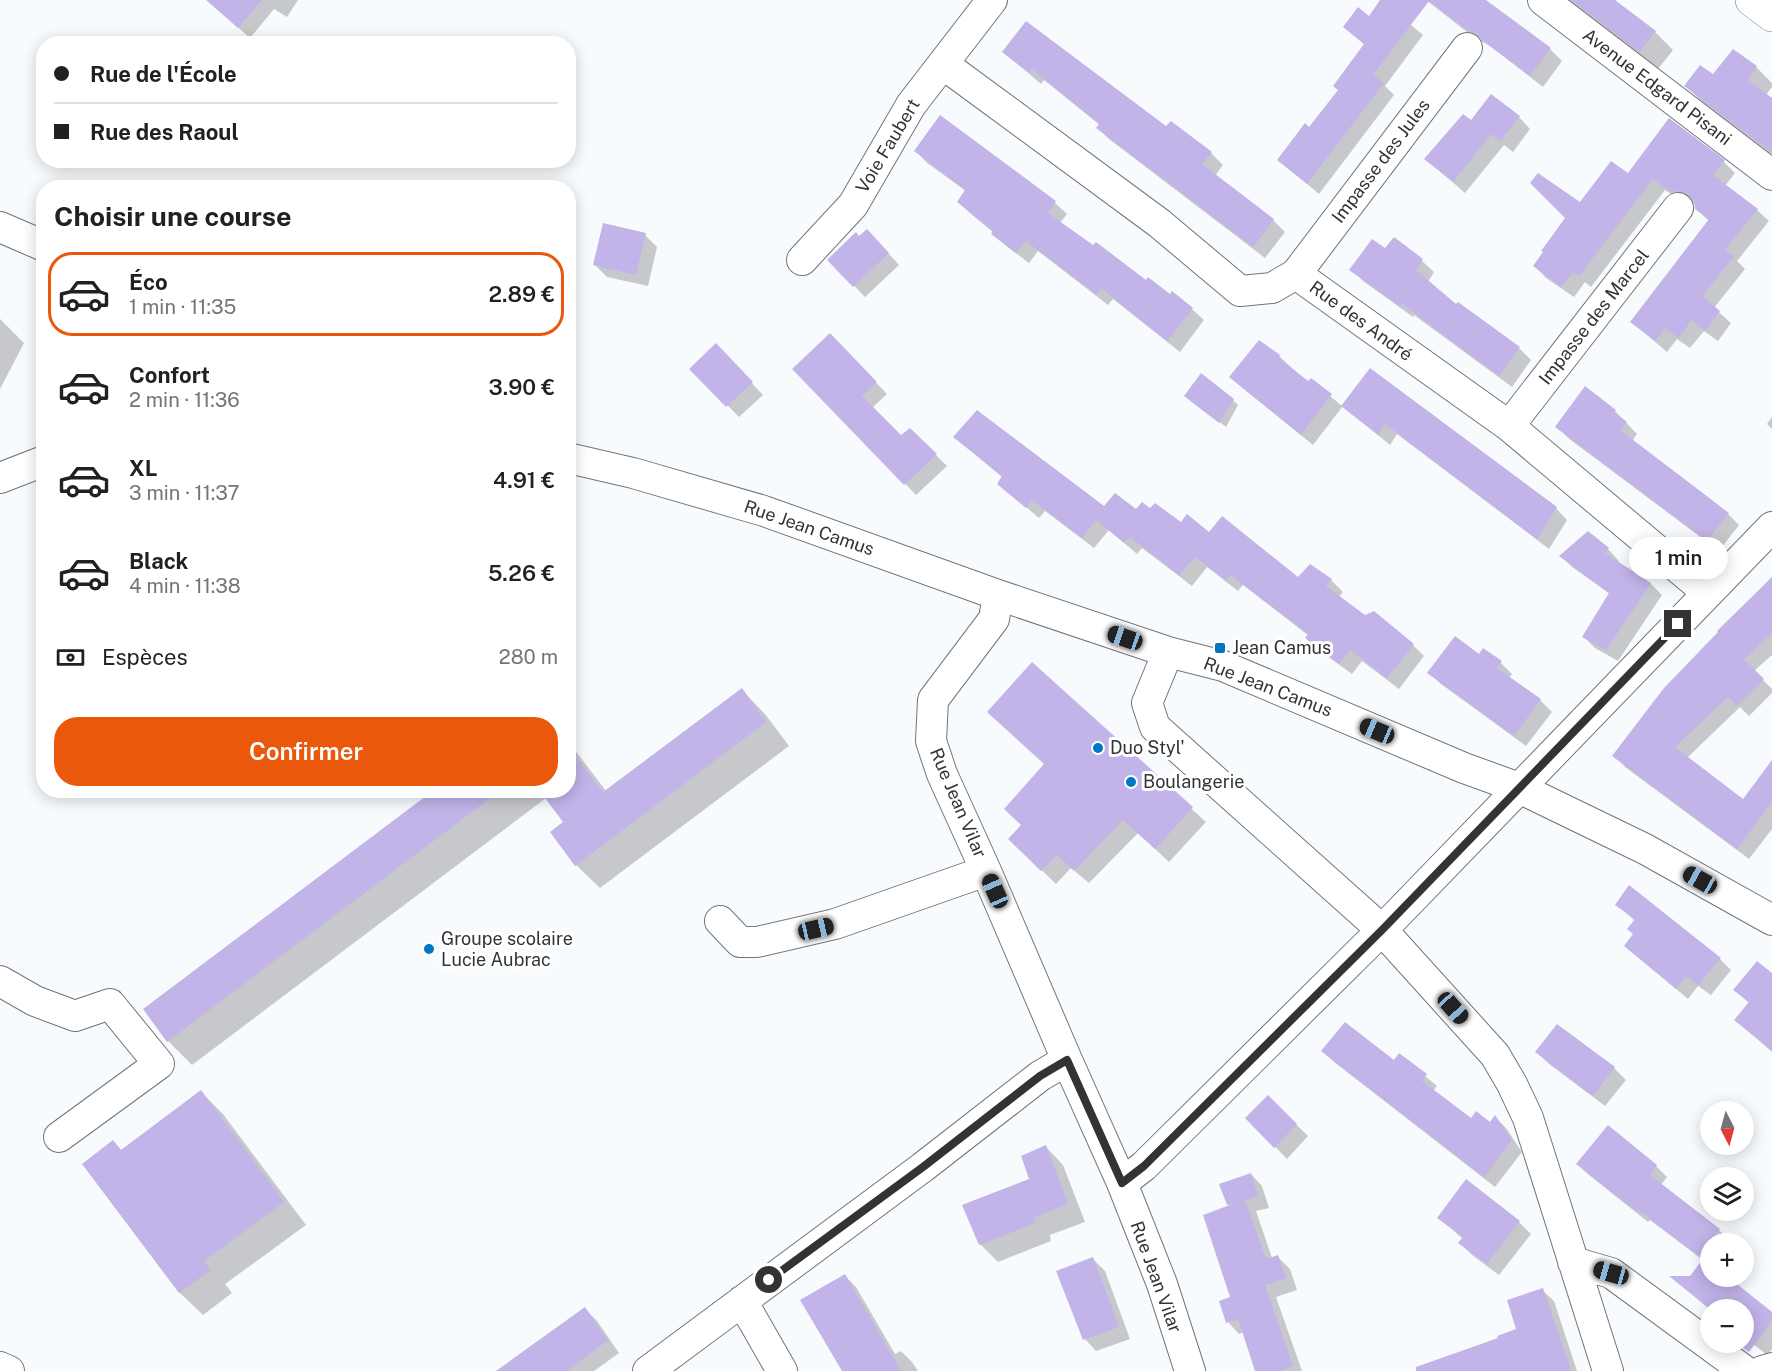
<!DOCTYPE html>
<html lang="fr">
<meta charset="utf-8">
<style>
body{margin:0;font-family:"Public Sans",sans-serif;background:#f2f2f2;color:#202124;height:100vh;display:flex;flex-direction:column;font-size:22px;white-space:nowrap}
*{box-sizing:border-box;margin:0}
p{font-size:20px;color:#757577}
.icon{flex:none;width:33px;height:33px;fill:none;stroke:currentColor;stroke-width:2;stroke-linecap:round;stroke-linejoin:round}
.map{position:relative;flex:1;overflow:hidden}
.drawer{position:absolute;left:36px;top:180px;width:540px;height:618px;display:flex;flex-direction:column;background:#fff;border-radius:24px;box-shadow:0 3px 15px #0003}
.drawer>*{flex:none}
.banner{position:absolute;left:36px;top:36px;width:540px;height:132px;border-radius:24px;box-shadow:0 3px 15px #0003;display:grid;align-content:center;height:132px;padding:0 18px;background:#fff}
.needle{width:39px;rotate:174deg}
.buttons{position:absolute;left:1700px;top:1101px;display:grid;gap:12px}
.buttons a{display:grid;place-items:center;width:54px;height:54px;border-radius:50%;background:#fff;box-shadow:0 3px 15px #0003;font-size:30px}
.end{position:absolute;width:27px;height:27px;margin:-14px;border:8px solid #313335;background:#fff;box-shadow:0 0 0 3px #fff}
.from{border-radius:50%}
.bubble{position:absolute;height:42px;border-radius:21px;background:#fff;box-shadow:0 3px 15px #0003;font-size:20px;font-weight:600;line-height:42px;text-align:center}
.car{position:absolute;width:18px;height:36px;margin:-18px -9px;border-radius:8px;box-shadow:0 0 4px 2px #0007;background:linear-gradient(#222 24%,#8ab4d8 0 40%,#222 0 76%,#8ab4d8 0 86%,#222 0)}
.banner b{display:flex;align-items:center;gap:21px;height:57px;font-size:22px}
.banner b+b{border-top:2px solid #e0e0e0}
.banner i{width:15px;height:15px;background:#202124}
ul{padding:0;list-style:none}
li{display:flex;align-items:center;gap:18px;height:84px;margin:0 12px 9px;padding:0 6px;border:3px solid transparent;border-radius:24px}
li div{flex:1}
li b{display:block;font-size:22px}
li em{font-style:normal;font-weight:600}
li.current{border-color:#ea580c}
li>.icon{width:54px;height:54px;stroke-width:1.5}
h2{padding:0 18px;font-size:27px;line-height:72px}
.pay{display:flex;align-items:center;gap:15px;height:66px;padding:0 18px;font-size:22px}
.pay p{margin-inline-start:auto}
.cta{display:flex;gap:12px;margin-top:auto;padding:12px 18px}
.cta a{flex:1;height:69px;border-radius:24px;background:#ea580c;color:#fff;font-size:24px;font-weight:600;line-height:69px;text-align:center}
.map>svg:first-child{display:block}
.shadow{fill:#0003}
.building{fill:#c2b3e9}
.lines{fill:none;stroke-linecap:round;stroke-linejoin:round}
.minor-casing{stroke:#71757a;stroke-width:32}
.major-casing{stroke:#71757a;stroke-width:34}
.minor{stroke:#fff;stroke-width:30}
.major{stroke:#fff;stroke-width:33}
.route{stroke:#313335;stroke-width:8}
.poi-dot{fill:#0077c1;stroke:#fff;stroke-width:2}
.labels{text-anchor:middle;stroke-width:6;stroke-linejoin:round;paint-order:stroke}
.street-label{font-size:18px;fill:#313335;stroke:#fff}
.poi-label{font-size:18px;fill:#313335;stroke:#fff;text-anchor:start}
</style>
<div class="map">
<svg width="1772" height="1371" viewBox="0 0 1772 1371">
<rect width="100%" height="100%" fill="#f8fbfe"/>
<path class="shadow" d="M232,0H298L287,17L274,9L250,38L233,23Z
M1426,0H1484L1550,49L1562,61L1543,87L1489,45L1476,39Z
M1567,0H1613L1655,32L1673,50L1658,69Z
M1382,1L1423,35L1385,86L1394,95L1319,194L1279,160L1310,129L1340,90L1365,45L1345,27L1369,18Z
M1733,51L1756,67L1772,83V87L1766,95L1772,100V155L1703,103L1686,86L1713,76Z
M1004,52L1167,129L1211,153L1223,165L1215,176L1273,220L1285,232L1265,258L1109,139L1098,128L1100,125L1044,80L1041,84Z
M940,117L1055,203L1067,214L1060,223L1146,282L1192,309L1204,320L1180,352L1113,299L1108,305L1038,251L1029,263L1005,245L994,233L970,213L959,202L966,191L927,163L916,151Z
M1519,117L1530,129L1513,152L1504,145L1465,193L1426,159L1472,122Z
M1724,162L1735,173L1725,186L1757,210L1769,221L1737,261L1745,269L1714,308L1731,323L1718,341L1704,331L1690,348L1677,339L1667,352L1632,322L1710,222L1696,209V203H1684L1665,190L1591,287L1585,282L1574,297L1546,278L1535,266L1580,204L1628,175Z
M645,235L657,247L648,286L607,277L595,265Z
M860,238L878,242L899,265L865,297L829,260Z
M1394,239L1422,261L1434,272L1428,282L1456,306L1458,304L1519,348L1531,360L1512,387L1414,315L1413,317L1363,281L1351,270L1385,250Z
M0,319L24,343L0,389Z
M830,335L887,394L872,408L901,437L936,455L947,466L916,495L794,369Z
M1279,356L1308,383L1311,380L1342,406L1370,370L1556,508L1567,520L1549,549L1397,434L1390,445L1343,406L1313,445L1243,388L1231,377Z
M727,357L763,395L739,417L692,369Z
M1233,400L1238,405L1226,427L1191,401Z
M1615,411L1637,434L1632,441L1728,514L1739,525L1719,551L1568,438L1557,426Z
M1772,417V429L1767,424Z
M955,437L1104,508L1136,511L1210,534L1298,579L1310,566L1331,580L1343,592L1339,597L1365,616L1413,645L1424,656L1399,689L1362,661L1352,674L1319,650L1307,638L1309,636L1243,585L1238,591L1207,567L1192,586L1142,548L1137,554L1109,530L1094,548L1045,511L1039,518L999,484L1003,478Z
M1608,549L1619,561L1618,563L1651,584L1662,595L1618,661L1595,648L1584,637L1610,594L1572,567L1561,556Z
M1772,577V655L1754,671L1772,689V693L1749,716L1740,707L1687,758L1743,801L1772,790V829L1749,859L1625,767L1614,755Z
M1479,656L1501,663L1512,674L1509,678L1540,700L1552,712L1526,746L1441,684L1429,673Z
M1032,664L1206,822L1169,862L1138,833L1089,883L1071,868L1056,884L1024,853L1022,826L1046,765Z
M742,690L765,714L789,746L600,888L576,865L565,822L546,798L192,1065L168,1041L145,1009L436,790H568V741L606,791Z
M1617,905L1720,959L1731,970L1711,995L1698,986L1688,999L1626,946L1635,934V921Z
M1772,975V1052L1736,1020L1750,1004L1735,990Z
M1558,1026L1614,1068L1626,1080L1605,1106L1549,1064L1537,1052Z
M1323,1051L1395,1062L1400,1055L1437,1086L1433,1091L1471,1120L1490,1124L1495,1117L1506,1128L1522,1152L1495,1187L1334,1062Z
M201,1092L223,1114L306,1225L225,1284L232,1293L203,1315L180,1293L84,1165L113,1142L122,1151Z
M1268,1097L1308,1136L1287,1159L1247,1118Z
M1046,1147L1063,1165L1085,1222L1050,1235L1051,1241L998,1262L980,1244L1031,1180Z
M1578,1164L1656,1166L1667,1177L1661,1185L1719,1230L1730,1241L1728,1244H1710V1276L1772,1314V1349L1767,1355L1743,1336V1310H1710L1684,1287L1704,1261L1650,1220L1648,1222L1589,1175Z
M1251,1174L1262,1186L1269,1208L1256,1211L1272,1258L1278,1257L1290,1269L1297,1290L1276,1297L1302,1371H1257L1244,1332L1239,1334L1228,1322L1232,1298L1230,1207L1228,1205Z
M1439,1218L1519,1222L1531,1234L1499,1275L1472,1255L1460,1243L1463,1239Z
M1093,1259L1105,1271L1130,1339L1096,1351L1085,1339L1058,1272Z
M845,1276L856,1287L895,1354L901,1351L912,1362L918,1371H844Z
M1542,1290L1554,1301L1577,1371H1419L1518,1330Z
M585,1309L597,1321L619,1353L594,1371H514Z"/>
<path class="building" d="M206,0H262L238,28Z
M1380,0H1486L1551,48L1530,76L1483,41L1477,34L1469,31L1429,1L1373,75L1384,83L1307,184L1277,160L1305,123L1309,127L1338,90L1333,86L1364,44L1343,27L1358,7L1369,16Z
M1571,0H1615L1656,31L1639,52Z
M1026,21L1166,126L1171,121L1212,152L1202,164L1274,219L1253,247L1096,128L1099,124L1032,69L1029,73L1002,52Z
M1733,49L1757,66L1748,80L1772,98V153L1684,86L1700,65L1713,74Z
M1491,94L1520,116L1500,141L1491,134L1453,182L1424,159L1463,114L1471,120Z
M940,115L1056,201L1048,213L1093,245L1096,242L1146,280L1148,277L1170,294L1172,291L1193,308L1167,341L1101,288L1096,294L1026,241L1016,253L991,234L993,231L957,202L965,190L914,151Z
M1669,118L1725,160L1713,175L1758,209L1725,250L1734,256L1702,296L1720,311L1705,331L1692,320L1678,338L1665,328L1655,341L1630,322L1709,219L1695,209L1694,201L1688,194L1680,191L1671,192L1653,179L1579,276L1573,272L1561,287L1533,266L1543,252L1541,251L1565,218L1530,183L1538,173L1580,202L1611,161L1628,173Z
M603,223L646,233L636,275L593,265Z
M867,229L889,253L853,287L827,260L856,232L859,236Z
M1394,237L1423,259L1416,270L1456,304L1458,302L1520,347L1499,376L1402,304L1400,306L1349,270L1372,239L1385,248Z
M830,333L877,382L862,396L901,435L910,428L937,454L904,485L792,369Z
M1259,340L1280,355L1279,358L1308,381L1311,378L1332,394L1301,435L1229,377Z
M716,343L753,382L726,407L689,369Z
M1370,368L1557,507L1537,539L1385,424L1378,435L1341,406Z
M1201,373L1234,399L1219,423L1184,396Z
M1585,386L1616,410L1614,412L1627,422L1620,430L1729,513L1707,541L1555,427Z
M977,410L1104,506L1115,493L1136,509L1142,502L1150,508L1155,503L1181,522L1187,514L1209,532L1222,516L1298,577L1310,564L1332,579L1326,586L1365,615L1374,611L1414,644L1387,678L1350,650L1339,664L1305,638L1308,634L1231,575L1226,580L1195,557L1179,575L1130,537L1124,543L1096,520L1082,538L1032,500L1026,508L997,484L1002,476L953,437Z
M1588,531L1609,548L1605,553L1651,583L1606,650L1582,637L1609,593L1559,556Z
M1772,577V633L1744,659L1764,679L1737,706L1728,697L1675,747L1743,799L1772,760V802L1737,849L1612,756L1664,688L1718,632L1717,631Z
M1455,636L1479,654L1483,648L1502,661L1497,668L1541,699L1514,736L1427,673Z
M1032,662L1193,807L1155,849L1123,820L1074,871L1057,855L1041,871L1008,839L1021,825L1004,809L1044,764L987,712Z
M742,688L766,722L575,866L550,832L563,822L539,790H568V747L603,792Z
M434,790H501L167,1042L143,1009Z
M1629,885L1721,958L1698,985L1686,976L1676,989L1624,946L1633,934L1627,929L1635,919L1615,905Z
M1757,961L1772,973V1051L1734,1020L1749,1002L1733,990Z
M1345,1022L1394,1060L1399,1053L1427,1074L1422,1081L1471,1118L1476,1111L1490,1122L1495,1115L1512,1140L1484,1177L1321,1051Z
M1557,1024L1615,1067L1593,1096L1535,1052Z
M201,1090L284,1202L204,1261L211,1270L179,1293L82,1164L113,1140L121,1150Z
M1268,1095L1297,1124L1274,1148L1245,1118Z
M1608,1125L1657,1165L1650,1175L1720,1229L1699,1256L1638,1210L1637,1212L1576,1164Z
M1046,1145L1068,1204L1033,1218L1035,1223L979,1245L962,1205L1029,1179L1021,1156Z
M1251,1173L1258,1196L1245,1200L1266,1259L1278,1255L1286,1278L1265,1285L1293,1366L1279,1371H1255L1238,1319L1226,1323L1219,1301L1230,1297L1203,1215L1238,1202L1227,1205L1219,1184Z
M1466,1179L1520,1221L1487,1264L1458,1243L1463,1237L1437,1218Z
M1710,1250V1276H1727L1772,1312V1321L1749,1352L1743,1348V1310H1711L1669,1276H1690Z
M1093,1257L1119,1327L1083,1340L1056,1271Z
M845,1274L901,1371H842L800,1300Z
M1543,1288L1571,1371H1416V1367L1498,1338L1497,1336L1516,1329L1507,1300Z
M585,1307L608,1340L567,1371H496Z"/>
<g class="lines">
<defs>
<path id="minor" d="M1543,0L1772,175
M943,64L1159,223L1240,291L1272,288L1296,274L1509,426L1708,593
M0,227L44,246
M802,260L853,205L911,105L992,0
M1296,274L1467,48
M1509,426L1678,208
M568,458L633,473L764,511L998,595L1168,652L1223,666L1464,768L1519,788L1645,849L1772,920
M0,478L44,461
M998,595L994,619L933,700L931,741L942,774L986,871L1067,1060L1122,1183
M1168,652L1147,703L1155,727L1382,930L1495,1055L1512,1084L1528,1118L1608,1371
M720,921L740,942H757L835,924L986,871
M0,981L35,1001L75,1016L110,1004L159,1064L59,1137
M1573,1262L1611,1273L1745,1371
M742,1301L782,1371
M0,1367L9,1371
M648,1371L923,1167L1040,1076L1067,1060
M1190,1371L1162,1284L1122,1183L1144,1166L1382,930L1772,527
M1762,1371L1772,1368"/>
<path id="major" d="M1752,0L1772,15"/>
</defs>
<use href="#minor" class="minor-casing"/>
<use href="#major" class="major-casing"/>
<use href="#minor" class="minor"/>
<use href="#major" class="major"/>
</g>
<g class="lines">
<path class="route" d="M769,1280L923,1167L1040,1076L1067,1060L1122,1183L1144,1166L1382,930L1678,624"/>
</g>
<g class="poi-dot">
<rect x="1214" y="642" width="12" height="12" rx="3"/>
<circle cx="1098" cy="748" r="6"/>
<circle cx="1131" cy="782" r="6"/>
<circle cx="429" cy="949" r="6"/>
</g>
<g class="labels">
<g class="street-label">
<text transform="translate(1657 87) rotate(37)" y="6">Avenue Edgard Pisani</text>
<text transform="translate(888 146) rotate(-59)" y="6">Voie Faubert</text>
<text transform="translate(1381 161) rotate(-53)" y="6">Impasse des Jules</text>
<text transform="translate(1594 317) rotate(-52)" y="6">Impasse des Marcel</text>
<text transform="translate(1361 321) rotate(36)" y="6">Rue des André</text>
<text transform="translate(809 528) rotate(19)" y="6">Rue Jean Camus</text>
<text transform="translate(1268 687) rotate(21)" y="6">Rue Jean Camus</text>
<text transform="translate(958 803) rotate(67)" y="6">Rue Jean Vilar</text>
<text transform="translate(1156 1277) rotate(70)" y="6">Rue Jean Vilar</text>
</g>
<g class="poi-label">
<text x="1232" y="654">Jean Camus</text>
<text x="1110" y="754">Duo Styl'</text>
<text x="1143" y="788">Boulangerie</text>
<text x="441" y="945">Groupe scolaire<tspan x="441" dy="21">Lucie Aubrac</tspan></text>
</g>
</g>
</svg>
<div class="buttons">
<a><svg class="needle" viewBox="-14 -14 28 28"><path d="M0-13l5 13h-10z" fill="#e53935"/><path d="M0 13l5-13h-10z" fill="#757577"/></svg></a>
<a><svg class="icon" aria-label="layers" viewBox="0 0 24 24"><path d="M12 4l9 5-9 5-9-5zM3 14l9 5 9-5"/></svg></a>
<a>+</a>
<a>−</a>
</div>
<i class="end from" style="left:769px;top:1280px"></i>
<i class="end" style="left:1678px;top:624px"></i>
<div class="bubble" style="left:1629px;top:537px;width:99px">1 min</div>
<i class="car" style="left:1125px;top:638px;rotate:289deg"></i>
<i class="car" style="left:1377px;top:731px;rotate:293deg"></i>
<i class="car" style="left:1700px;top:880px;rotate:299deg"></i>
<i class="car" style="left:995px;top:891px;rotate:336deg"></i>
<i class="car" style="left:816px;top:929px;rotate:77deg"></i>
<i class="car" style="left:1453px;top:1008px;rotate:138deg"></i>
<i class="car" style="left:1611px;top:1273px;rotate:286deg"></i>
<div class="banner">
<b><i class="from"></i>Rue de l'École</b>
<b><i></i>Rue des Raoul</b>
</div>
<section class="drawer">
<h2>Choisir une course</h2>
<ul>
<li class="current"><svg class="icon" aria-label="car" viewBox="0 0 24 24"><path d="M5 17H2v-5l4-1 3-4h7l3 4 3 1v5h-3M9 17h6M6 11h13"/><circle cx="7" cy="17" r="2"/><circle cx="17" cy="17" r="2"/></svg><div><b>Éco</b><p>1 min · 11:35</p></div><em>2.89 €</em></li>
<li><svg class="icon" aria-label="car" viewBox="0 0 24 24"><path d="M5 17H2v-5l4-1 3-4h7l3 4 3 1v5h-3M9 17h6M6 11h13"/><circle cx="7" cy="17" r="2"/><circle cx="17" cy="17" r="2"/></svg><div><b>Confort</b><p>2 min · 11:36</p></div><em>3.90 €</em></li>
<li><svg class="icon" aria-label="car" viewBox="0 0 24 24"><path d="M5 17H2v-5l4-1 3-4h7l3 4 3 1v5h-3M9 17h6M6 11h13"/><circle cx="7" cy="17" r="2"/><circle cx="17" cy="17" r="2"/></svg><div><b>XL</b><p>3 min · 11:37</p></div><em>4.91 €</em></li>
<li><svg class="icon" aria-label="car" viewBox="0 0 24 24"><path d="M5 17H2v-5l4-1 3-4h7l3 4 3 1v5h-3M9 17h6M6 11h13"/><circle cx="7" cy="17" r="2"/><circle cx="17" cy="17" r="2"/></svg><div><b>Black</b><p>4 min · 11:38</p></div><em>5.26 €</em></li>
</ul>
<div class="pay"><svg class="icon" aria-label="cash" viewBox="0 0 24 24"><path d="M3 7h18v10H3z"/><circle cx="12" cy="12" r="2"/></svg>Espèces<p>280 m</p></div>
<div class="cta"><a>Confirmer</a></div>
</section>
</div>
